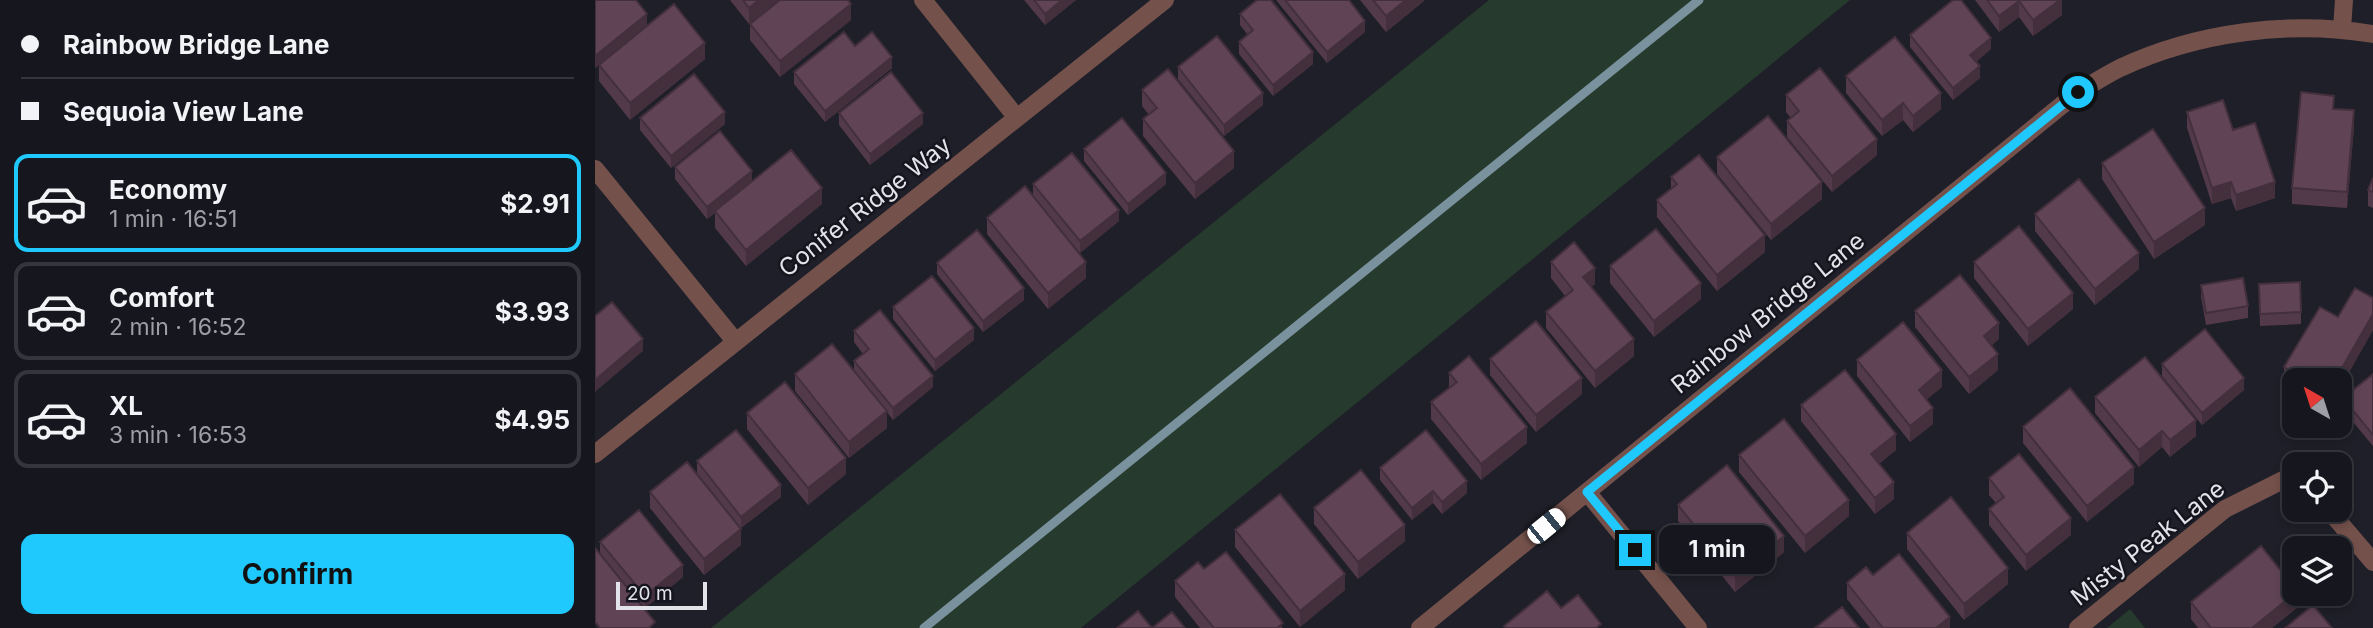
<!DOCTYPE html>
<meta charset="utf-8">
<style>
body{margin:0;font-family:Inter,sans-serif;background:#23242b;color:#f1f3f6;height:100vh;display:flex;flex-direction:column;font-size:26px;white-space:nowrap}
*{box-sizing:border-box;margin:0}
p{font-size:23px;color:#9e9fa4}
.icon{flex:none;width:38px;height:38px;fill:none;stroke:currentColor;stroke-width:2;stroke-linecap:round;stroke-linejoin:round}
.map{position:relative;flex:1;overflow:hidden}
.sheet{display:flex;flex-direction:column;background:#16171e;width:595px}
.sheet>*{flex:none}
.hud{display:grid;align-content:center;height:154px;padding:0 21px;background:#16171e}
.needle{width:46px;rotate:321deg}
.tools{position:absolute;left:1687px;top:368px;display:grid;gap:14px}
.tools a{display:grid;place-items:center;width:70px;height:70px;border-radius:14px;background:#16171e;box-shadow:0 4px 10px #0003,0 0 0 2px #35363c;font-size:35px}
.scale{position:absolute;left:21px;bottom:18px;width:91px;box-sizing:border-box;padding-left:7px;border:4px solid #e3e3ea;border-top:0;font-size:19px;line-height:24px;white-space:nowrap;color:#e3e3ea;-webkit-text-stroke:5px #15151f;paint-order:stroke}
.end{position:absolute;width:32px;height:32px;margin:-16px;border:9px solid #1fc9fd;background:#111;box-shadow:0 0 0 4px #111}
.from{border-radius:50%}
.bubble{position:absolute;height:49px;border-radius:14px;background:#16171e;box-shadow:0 4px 10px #0003,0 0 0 2px #35363c;font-size:23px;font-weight:700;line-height:49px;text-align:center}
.car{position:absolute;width:21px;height:42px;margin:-21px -10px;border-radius:9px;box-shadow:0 0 5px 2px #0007;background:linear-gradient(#fff 24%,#345 0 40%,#fff 0 76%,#345 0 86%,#fff 0)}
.hud b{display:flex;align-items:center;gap:24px;height:66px;font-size:26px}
.hud b+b{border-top:2px solid #35363c}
.hud i{width:18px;height:18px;background:#f1f3f6}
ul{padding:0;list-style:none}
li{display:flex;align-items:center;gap:21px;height:98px;margin:0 14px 10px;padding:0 7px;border:4px solid #35363c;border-radius:14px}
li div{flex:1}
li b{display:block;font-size:26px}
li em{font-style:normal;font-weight:700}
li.selected{border-color:#1fc9fd}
li>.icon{width:63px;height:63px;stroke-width:1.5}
.action{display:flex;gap:14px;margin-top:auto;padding:14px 21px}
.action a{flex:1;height:80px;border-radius:14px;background:#1fc9fd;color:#111;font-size:28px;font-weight:700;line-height:80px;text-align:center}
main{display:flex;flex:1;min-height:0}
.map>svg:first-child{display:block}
.green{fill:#263a2d}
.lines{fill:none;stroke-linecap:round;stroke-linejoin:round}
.stream{stroke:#79929e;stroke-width:9}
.minor{stroke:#74514b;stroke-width:18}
.wall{fill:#533a4a}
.shaded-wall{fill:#43303c}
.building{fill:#604456;stroke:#43303c;stroke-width:2}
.route{stroke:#1fc9fd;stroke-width:9}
.labels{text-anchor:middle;stroke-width:5;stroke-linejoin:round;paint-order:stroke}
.street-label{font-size:24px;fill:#e3e3ea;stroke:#15151f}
</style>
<main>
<section class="sheet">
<div class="hud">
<b><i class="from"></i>Rainbow Bridge Lane</b>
<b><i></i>Sequoia View Lane</b>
</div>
<ul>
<li class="selected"><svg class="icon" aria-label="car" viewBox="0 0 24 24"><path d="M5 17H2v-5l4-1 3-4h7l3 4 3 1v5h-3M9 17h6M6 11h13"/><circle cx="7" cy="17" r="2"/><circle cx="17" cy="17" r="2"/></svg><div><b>Economy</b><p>1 min · 16:51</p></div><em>$2.91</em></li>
<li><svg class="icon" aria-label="car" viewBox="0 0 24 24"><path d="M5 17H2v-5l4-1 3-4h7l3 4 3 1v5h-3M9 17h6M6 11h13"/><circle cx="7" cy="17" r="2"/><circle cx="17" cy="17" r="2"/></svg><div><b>Comfort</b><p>2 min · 16:52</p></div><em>$3.93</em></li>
<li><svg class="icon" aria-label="car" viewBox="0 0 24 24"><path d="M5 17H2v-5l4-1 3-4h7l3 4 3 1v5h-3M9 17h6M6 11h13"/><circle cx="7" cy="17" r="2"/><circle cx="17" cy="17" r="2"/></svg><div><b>XL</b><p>3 min · 16:53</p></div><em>$4.95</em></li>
</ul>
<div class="action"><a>Confirm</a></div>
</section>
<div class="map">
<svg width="1778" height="628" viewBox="0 0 1778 628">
<rect width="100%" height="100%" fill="#1e1f28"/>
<path class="green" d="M894,0H1255L486,628H116Z
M1535,609L1550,628H1512Z"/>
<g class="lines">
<path class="stream" d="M329,628L1104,0"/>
<path class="minor" d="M328,0L422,118
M1747,29L1749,0
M0,169L140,341
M0,454L570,0
M992,492L1103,628
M1730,509L1738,515L1778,562
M825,628L1483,92C1497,84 1511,75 1525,68C1602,32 1695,20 1778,34
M1483,628L1630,509L1690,479L1699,486"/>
</g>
<path class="wall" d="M0,0L52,26L110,59L35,120L4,81V65L0,68Z
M135,0H184L154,24Z
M429,0H481L450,25Z
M681,0H754L770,32L732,63Z
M765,0H829V1L791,32Z
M1380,0H1467V15L1438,36L1424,17L1404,32Z
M645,14L718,64L678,96L644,54V42L653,35L645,25Z
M256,20L185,77L155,40V24Z
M1315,35L1396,49L1381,62L1385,78L1358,100L1315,47Z
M260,46L297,68L230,122L199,84V72Z
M583,67L668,105L629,136L583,79Z
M1251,76L1346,109L1318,132L1308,120L1287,136L1251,93Z
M547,90L639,168L600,199L548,136V119L554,115L547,106Z
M1191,95L1282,155L1237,192L1192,137V121L1196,118L1191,112Z
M1739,109L1759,127L1752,208L1697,204V188Z
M1592,112L1638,130L1680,198L1641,211L1636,198L1617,204L1592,128Z
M244,113L328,124L275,165L244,125Z
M45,118L130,124L76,168L45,130Z
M489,149L571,184L533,215L489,161Z
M1122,157L1227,199L1176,240L1122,174Z
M1507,163L1610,225L1559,259L1507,179Z
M80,167L157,182L227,204L151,266L120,228V213L112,219L80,179Z
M1076,177L1170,252L1122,291L1062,217V200L1076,188Z
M438,184L524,221L485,253L438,196Z
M1773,190L1778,192V208L1773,206Z
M1440,214L1544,269L1500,305L1440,231Z
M392,218L491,278L453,309L392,234Z
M956,262L1000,284L996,287L1039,356L1000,388L951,328V312L970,296L956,278Z
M1379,262L1478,309L1433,346L1379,278Z
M342,263L429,300L388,332L342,274Z
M1015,266L1106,299L1059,337L1015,283Z
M1664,284L1706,312V324L1665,326Z
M1606,285L1653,306V318L1611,325L1606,297Z
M1778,298V330L1745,388V380H1699V389L1689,384V367L1743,317Z
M298,307L379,340L340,371L298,319Z
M1320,311L1404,339L1397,345L1403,370L1374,394L1320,327Z
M259,331L338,387L298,420L292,412V428L254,458L200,391V374L259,372V361L268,354L259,342Z
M895,359L987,394L941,432L895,375Z
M1262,360L1347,387L1332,399L1338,424L1315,442L1262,376Z
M1567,364L1649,390L1607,425L1567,376Z
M854,373L932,443L886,480L836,419V402L854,388Z
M1778,374V446L1748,410V398Z
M1500,397L1601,436L1575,457L1567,447L1544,467L1500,413Z
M1206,405L1301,450L1284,464L1299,499L1280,514L1206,421Z
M152,413L251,474L213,505L152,429Z
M1428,427L1539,484L1492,522L1428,443Z
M1144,455L1254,516L1210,553L1144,472Z
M102,461L186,497L146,528L102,473Z
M785,468L872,493L847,514L838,503L817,520L785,480Z
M1394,478L1476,535L1431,571L1394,525V509L1401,503L1394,495Z
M55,492L146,545L109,575L55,508Z
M1083,505L1189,552L1140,592L1083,521Z
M719,508L810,541L763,579L719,524Z
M640,530L750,590L705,627L640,547Z
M1312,533L1413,584L1369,620L1312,549Z
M5,542L88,577L50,608L5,553Z
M609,569L688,628H605L580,597V581Z
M1278,575L1355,628H1275L1252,599V583Z
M1703,593V607L1677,628H1603L1596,619V602Z"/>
<path class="shaded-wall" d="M164,0H184L154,24V8Z
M467,0H481L450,25V14Z
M811,0H829V1L791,32V16Z
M1465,0H1467V15L1438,36V20Z
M1424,1V17L1404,32V16Z
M256,4V20L185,77V61Z
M52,14V26L0,68V56Z
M770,21V32L732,63V52Z
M1396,38V49L1375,66V55Z
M110,43V59L35,120V103Z
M718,52V64L678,96V85Z
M297,57V68L230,122V111Z
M1385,66V78L1358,100V88Z
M668,93V105L629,136V125Z
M1346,93V109L1318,132V116Z
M1308,103V120L1287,136V120Z
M1759,110V127L1752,208V192Z
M130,112V124L76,168V156Z
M328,113V124L275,165V154Z
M1282,139V155L1237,192V176Z
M639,151V168L600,199V183Z
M157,171V183L112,219V207Z
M571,173V184L533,215V204Z
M1227,182V199L1176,240V224Z
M1636,182V198L1617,204V188Z
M1680,182V198L1641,211V195Z
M227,188V204L151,266V250Z
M1610,208V225L1559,259V242Z
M524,210V221L485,253V241Z
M1170,235V252L1122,291V275Z
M1544,253V269L1500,305V289Z
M491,262V278L453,309V293Z
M1000,268V284L988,294V277Z
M1106,283V299L1059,337V321Z
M429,288V300L388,332V321Z
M1478,293V309L1433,346V329Z
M1778,314V330L1745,388V380H1740Z
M1404,323V339L1389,352V336Z
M379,328V340L340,371V360Z
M48,339V351L0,392V380Z
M1039,339V356L1000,388V371Z
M1403,354V370L1374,394V377Z
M1347,370V387L1324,406V390Z
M338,376V387L298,420V408Z
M987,378V394L941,432V415Z
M1649,378V390L1607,425V413Z
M1338,408V424L1315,442V426Z
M292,411V428L254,458V442Z
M1601,420V436L1575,457V440Z
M932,427V443L886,480V464Z
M1567,431V447L1544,467V450Z
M1301,434V450L1276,470V454Z
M251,458V474L213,505V488Z
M1539,467V484L1492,522V506Z
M872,481V493L847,514V502Z
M1299,482V499L1280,514V498Z
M186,485V497L146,528V517Z
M838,491V503L817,520V508Z
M1254,500V516L1210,553V536Z
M1476,518V535L1431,571V555Z
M810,525V541L763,579V562Z
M146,529V545L109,575V559Z
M1189,536V552L1140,592V576Z
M88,565V577L50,608V596Z
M1413,568V584L1369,620V604Z
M750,574V590L705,627V611Z
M1700,593H1703V607L1677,628H1657Z
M1355,617V628H1341Z"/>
<path class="building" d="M0,0H41L52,14L0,56Z
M148,0H164L154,8Z
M185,0H253L256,4L185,61L155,24Z
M439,0H467L450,14Z
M662,0H676L718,52L678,85L644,42L658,30L645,14Z
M690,0H754L770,21L732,52Z
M778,0H811L791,16Z
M1358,0H1366L1396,38L1375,55L1385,66L1358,88L1315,35Z
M1392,0H1465L1438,20L1424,1L1404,16Z
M79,4L110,43L35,103L4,65Z
M249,32L260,46L277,32L297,57L230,111L199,72Z
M622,36L668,93L629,125L583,67Z
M1300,37L1346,93L1318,116L1308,103L1287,120L1251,76Z
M1225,68L1282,139L1237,176L1192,121L1204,111L1191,95Z
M573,69L639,151L600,183L548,119L562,108L547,90Z
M296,72L328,113L275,154L244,113Z
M99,74L130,112L76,156L45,118Z
M1706,92L1739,96L1738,109L1759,110L1752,192L1697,188Z
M1628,100L1638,130L1660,123L1680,182L1641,195L1636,182L1617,188L1592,112Z
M1173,116L1227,182L1176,224L1122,157Z
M527,118L571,173L533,204L489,149Z
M1558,129L1610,208L1559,242L1507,163Z
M125,131L157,171L112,207L80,167Z
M196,150L227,188L151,250L120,211Z
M477,153L524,210L485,241L438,184Z
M1104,155L1170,235L1122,275L1062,200L1082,184L1076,177Z
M1778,178V192L1773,190Z
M1484,179L1544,253L1500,289L1440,214Z
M430,186L491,262L453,293L392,218Z
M1424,226L1478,293L1433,329L1379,262Z
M1061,229L1106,283L1059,321L1015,266Z
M382,230L429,288L388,321L342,263Z
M979,242L1000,268L988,277L1039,339L1000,371L951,312L978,290L956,262Z
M1365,275L1404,323L1389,336L1403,354L1374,377L1320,311Z
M337,276L379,328L340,360L298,307Z
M1648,278L1653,306L1611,313L1606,285Z
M1705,282L1706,312L1665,314L1664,284Z
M1760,288L1778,298V314L1740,380H1711L1689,367L1725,307L1743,317Z
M17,302L48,339L0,380V316Z
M285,310L338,376L298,408L259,361L274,349L259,331Z
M941,321L987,378L941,415L895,359Z
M1308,322L1347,370L1324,390L1338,408L1315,426L1262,360Z
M1610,329L1649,378L1607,413L1567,364Z
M237,344L292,411L254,442L200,374Z
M874,356L932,427L886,464L836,402L862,382L854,373Z
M1550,357L1601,420L1575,440L1567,431L1544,450L1500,397Z
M1250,370L1301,434L1276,454L1299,482L1280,498L1206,405Z
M1778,374V435L1748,398Z
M190,382L251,458L213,488L152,413Z
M1475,388L1539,467L1492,506L1428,427Z
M1189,419L1254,500L1210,536L1144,455Z
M141,430L186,485L146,517L102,461Z
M831,430L872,481L847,502L838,491L817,508L785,468Z
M1424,454L1476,518L1431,555L1394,509L1409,497L1394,478Z
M92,462L146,529L109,559L55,492Z
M1132,465L1189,536L1140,576L1083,505Z
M766,470L810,525L763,562L719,508Z
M685,494L750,574L705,611L640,530Z
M1356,497L1413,568L1369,604L1312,533Z
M44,510L88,565L50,596L5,542Z
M1666,546L1699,587L1700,593L1657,628H1616L1596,602Z
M0,548L60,622L54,628H5L0,622Z
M631,552L688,623L682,628H619L580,581L603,562L609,569Z
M1304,554L1355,617L1341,628H1288L1252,583L1271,567L1278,575Z
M952,591L966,608L983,595L1006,624L1001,628H911L909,626Z
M1718,605L1737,628H1690Z
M1247,607L1264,628H1220Z
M543,611L557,628H522Z
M577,612L590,628H557Z"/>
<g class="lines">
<path class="route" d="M1040,550L992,492L1483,92"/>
</g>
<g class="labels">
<g class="street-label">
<text transform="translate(270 207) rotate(-38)" y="8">Conifer Ridge Way</text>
<text transform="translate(1173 313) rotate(-39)" y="8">Rainbow Bridge Lane</text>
<text transform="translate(1553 543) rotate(-38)" y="8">Misty Peak Lane</text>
</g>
</g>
</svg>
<div class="tools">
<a><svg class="needle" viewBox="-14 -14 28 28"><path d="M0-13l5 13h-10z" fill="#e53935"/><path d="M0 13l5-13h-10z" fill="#9e9fa4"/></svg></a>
<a><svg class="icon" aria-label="locate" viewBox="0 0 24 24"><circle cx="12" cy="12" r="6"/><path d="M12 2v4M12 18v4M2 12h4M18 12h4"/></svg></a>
<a><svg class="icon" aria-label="layers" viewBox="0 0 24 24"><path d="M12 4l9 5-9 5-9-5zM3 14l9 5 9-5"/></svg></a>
</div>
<div class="scale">20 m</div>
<i class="end from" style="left:1483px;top:92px"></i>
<i class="end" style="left:1040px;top:550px"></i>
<div class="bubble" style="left:1064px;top:525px;width:116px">1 min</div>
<i class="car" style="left:951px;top:526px;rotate:51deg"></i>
</div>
</main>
